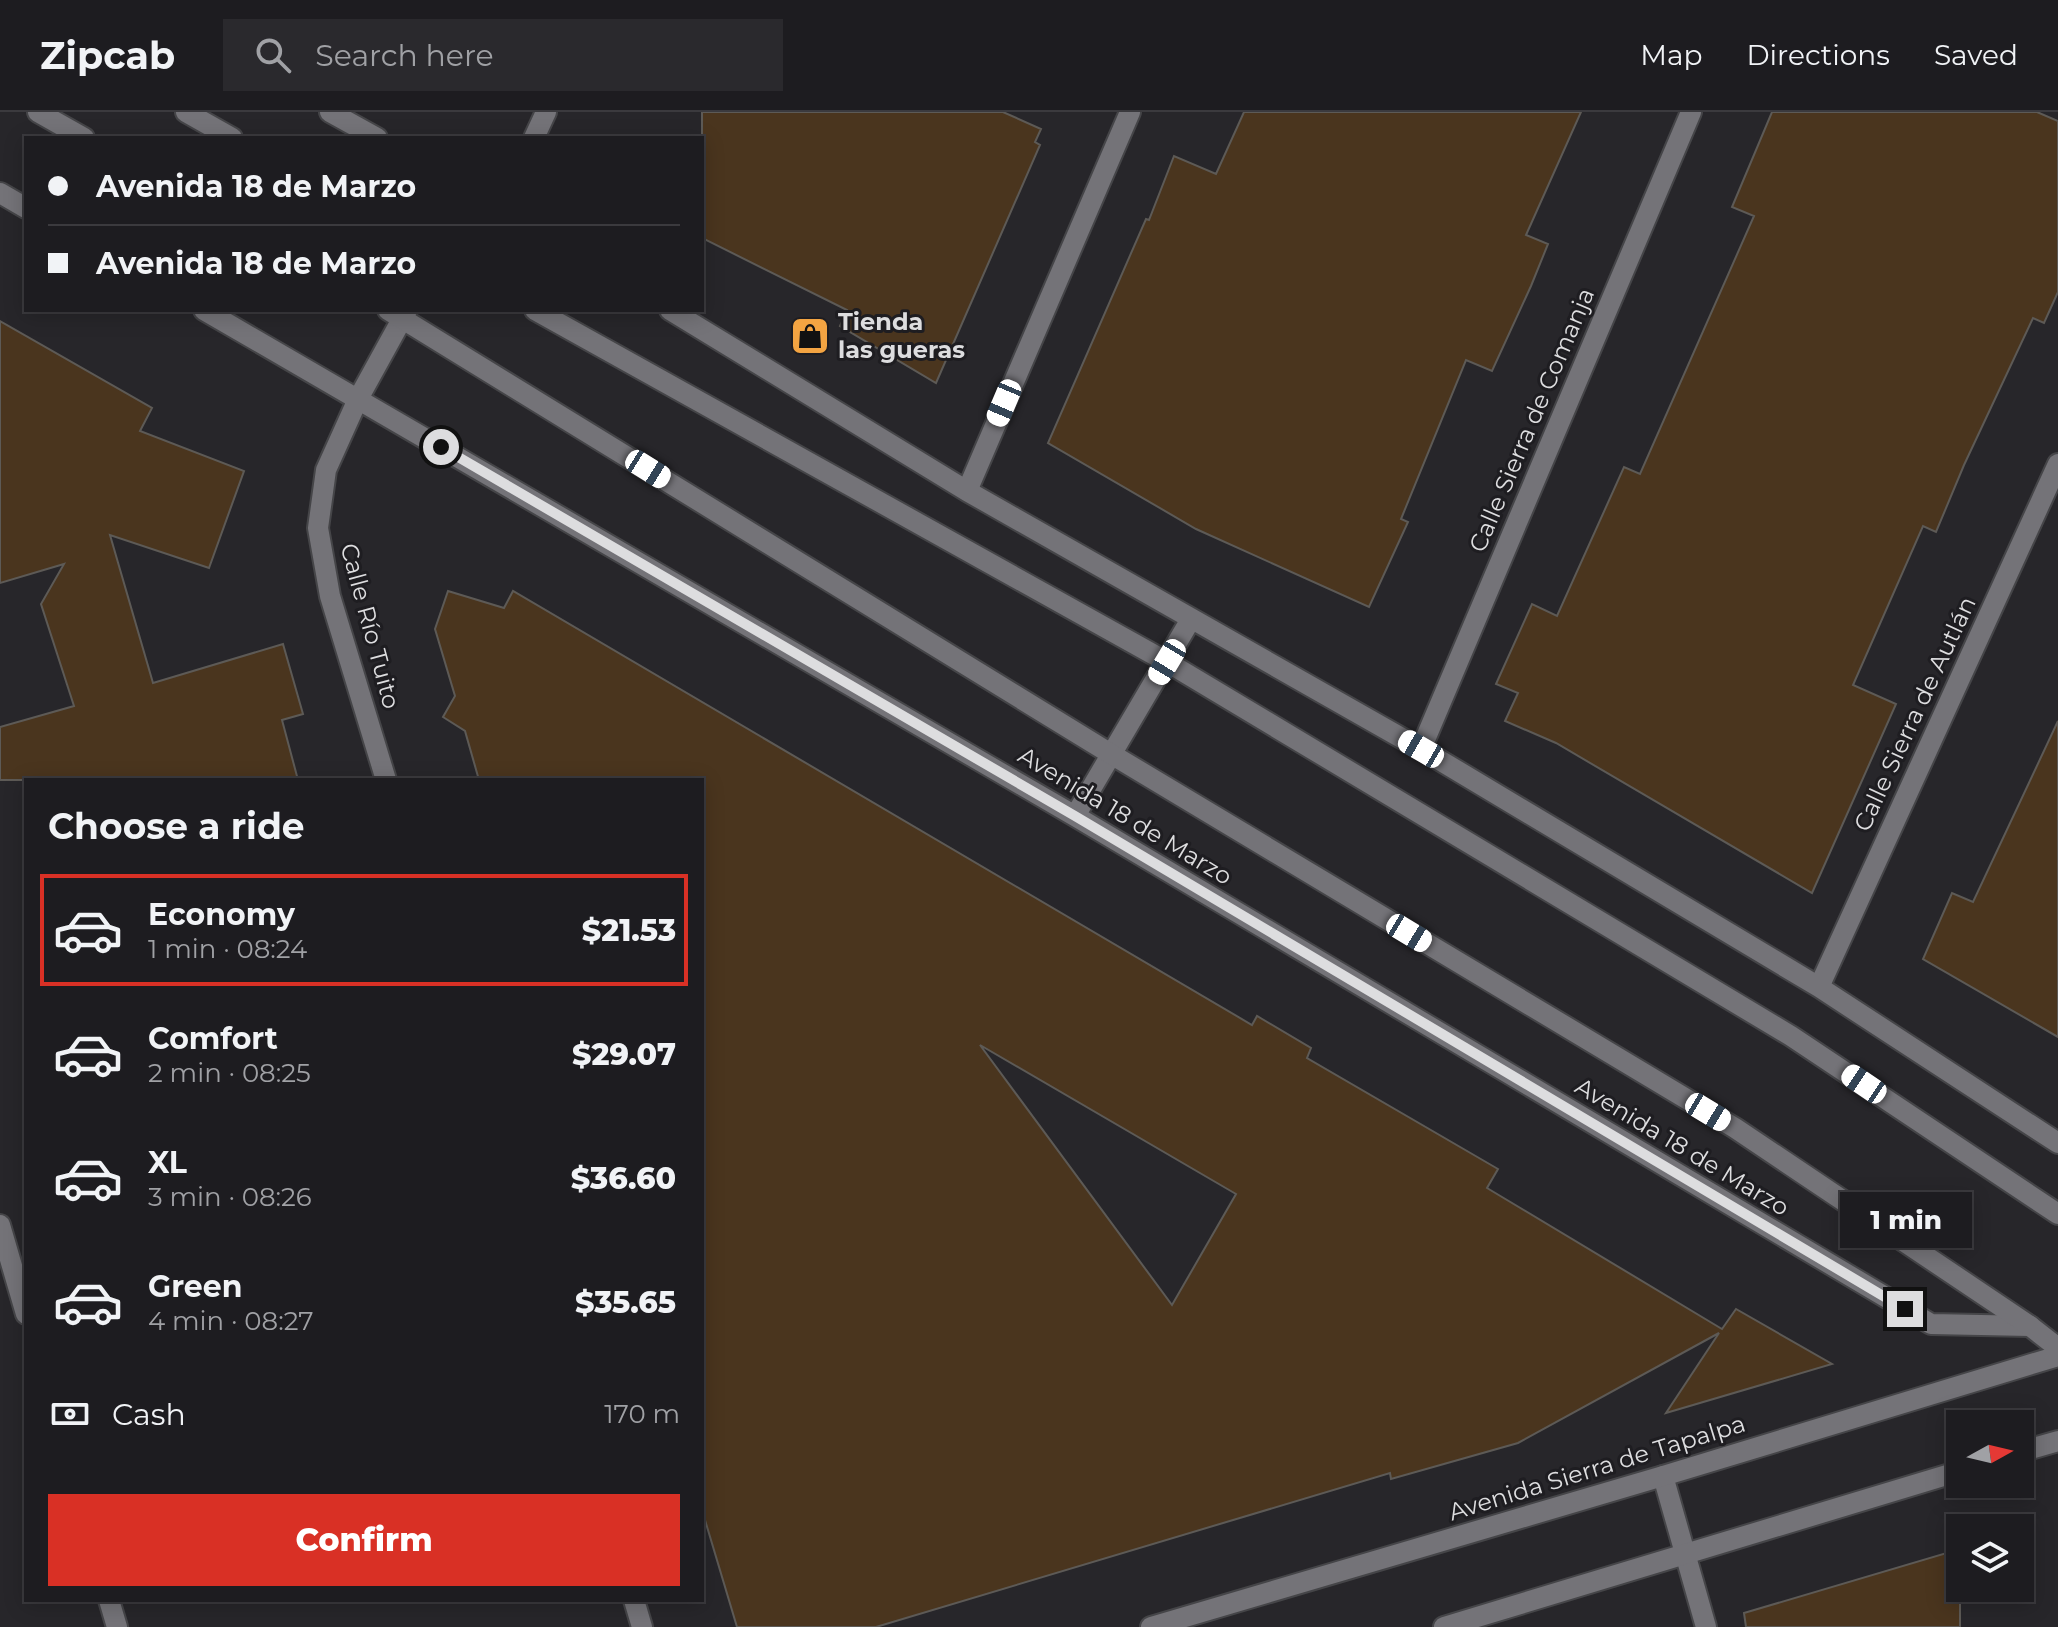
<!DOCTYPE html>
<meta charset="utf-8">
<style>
body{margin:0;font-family:Montserrat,sans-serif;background:#2a292d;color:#f1f3f6;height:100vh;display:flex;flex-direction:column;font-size:30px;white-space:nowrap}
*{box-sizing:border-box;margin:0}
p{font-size:26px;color:#a0a1a5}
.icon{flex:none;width:44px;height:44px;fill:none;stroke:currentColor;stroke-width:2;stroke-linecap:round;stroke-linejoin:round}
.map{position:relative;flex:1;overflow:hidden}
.details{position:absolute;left:24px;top:666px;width:680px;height:824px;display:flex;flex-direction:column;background:#1d1c20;border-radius:0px;box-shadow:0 4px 20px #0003,0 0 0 2px #3b3a3e}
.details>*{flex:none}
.banner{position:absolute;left:24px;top:24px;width:680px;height:176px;border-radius:0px;box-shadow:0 4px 20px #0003,0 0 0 2px #3b3a3e;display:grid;align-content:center;height:176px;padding:0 24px;background:#1d1c20}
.needle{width:52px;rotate:82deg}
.fabs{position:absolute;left:1946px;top:1298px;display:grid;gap:16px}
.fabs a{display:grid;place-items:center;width:88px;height:88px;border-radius:0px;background:#1d1c20;box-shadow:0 4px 20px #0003,0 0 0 2px #3b3a3e;font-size:40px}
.end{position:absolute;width:36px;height:36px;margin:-18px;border:10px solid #dddddf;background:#111;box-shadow:0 0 0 4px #111}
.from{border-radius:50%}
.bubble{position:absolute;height:56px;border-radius:0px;background:#1d1c20;box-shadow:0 4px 20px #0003,0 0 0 2px #3b3a3e;font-size:26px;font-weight:800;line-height:56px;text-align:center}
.car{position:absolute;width:24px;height:48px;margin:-24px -12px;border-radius:10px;box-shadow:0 0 6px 2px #0007;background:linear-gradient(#fff 24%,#345 0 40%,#fff 0 76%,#345 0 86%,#fff 0)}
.banner b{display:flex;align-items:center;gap:28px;height:76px;font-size:30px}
.banner b+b{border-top:2px solid #3b3a3e}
.banner i{width:20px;height:20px;background:#f1f3f6}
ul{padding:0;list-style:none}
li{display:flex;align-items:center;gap:24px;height:112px;margin:0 16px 12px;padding:0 8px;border:4px solid transparent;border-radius:0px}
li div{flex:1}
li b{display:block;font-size:30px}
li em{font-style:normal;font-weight:800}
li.current{border-color:#d93025}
li>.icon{width:72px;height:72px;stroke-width:1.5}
h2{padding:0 24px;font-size:36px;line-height:96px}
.pay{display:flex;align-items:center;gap:20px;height:88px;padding:0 24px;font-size:30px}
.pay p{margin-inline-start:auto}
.action{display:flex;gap:16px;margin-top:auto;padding:16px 24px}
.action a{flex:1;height:92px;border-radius:0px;background:#d93025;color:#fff;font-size:32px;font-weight:800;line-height:92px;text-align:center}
header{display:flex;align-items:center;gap:48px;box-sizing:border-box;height:112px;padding:0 40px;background:#1d1c20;border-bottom:2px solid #3b3a3e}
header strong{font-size:38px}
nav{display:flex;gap:44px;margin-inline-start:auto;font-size:28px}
.search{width:560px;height:72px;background:#2a292d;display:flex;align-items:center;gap:20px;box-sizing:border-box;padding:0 28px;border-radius:0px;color:#a0a1a5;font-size:30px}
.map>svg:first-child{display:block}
.building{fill:#4a351e;stroke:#5d5a56;stroke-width:2;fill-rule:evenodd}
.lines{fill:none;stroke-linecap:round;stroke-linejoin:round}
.street-casing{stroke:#454548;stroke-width:24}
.secondary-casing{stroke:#454548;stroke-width:24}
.street{stroke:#747378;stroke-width:20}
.secondary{stroke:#747378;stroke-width:20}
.route{stroke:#dddddf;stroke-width:10}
.labels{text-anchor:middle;stroke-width:6;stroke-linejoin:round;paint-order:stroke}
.poi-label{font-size:24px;font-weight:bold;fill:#dddddf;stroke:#1e1d21;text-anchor:start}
.street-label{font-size:24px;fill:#dddddf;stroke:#1e1d21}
</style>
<header>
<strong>Zipcab</strong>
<div class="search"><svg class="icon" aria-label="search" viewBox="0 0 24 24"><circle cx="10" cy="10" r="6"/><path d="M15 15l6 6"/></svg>Search here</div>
<nav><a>Map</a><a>Directions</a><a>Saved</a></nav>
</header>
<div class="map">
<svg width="2058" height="1515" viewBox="0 0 2058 1515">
<rect width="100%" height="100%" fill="#27262a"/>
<path class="building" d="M702,0H1003L1041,17L1035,30L1040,33L936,271L840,214L847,198L702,126Z
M1244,0H1581L1526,123L1548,132L1531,174L1492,259L1466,248L1401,407L1408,410L1369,495L1196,417L1048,331L1146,107L1149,108L1174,44L1216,62Z
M1772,0H2037L2058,9V180L2044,211L2033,206L1964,353L1936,420L1923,414L1853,573L1896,592L1812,781L1556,631L1505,609L1518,581L1496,572L1532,492L1557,504L1624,355L1640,362L1754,104L1732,95Z
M0,209L152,296L140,319L244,359L209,456L110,423L153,571L283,532L303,602L282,608L298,668H0V615L74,594L41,492L64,452L0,471Z
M448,479L504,496L513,479L1252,913L1257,904L1311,936L1307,946L1498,1057L1487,1076L1722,1217L1736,1197L1832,1252L1666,1301L1719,1221L1518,1331L1391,1367L1390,1361L876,1515H737L702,1398V668H479L465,619L443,605L455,584L435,517ZM980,933L1236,1082L1172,1193Z
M2058,609V925L1923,847L1952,781L1973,790Z
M1960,1437V1515H1746L1744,1501Z"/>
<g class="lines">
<defs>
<path id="street" d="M330,0L377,26
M534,26L546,0
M0,81L26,96
M204,198L1075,704L1931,1212L2030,1214
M670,198L967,379L1421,637L1819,875L2058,1031
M967,379L1130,0
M1421,637L1691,0
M386,668L330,484L318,416L326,358L358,287L407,198
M1075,704L1191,507
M1819,875L2058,352
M0,1113L26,1202
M1663,1364L1706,1515
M109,1488L117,1515
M634,1488L642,1515"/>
<path id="secondary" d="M38,0L84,26
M186,0L232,26
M388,198L1111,642L1735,1016L2030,1214L2058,1236
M535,198L1167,550L1791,924L2058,1102
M2020,1340L2058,1329
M1151,1515L1663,1364L2058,1244
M1444,1515L1960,1359"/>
</defs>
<use href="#street" class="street-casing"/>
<use href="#secondary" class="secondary-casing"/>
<use href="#street" class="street"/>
<use href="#secondary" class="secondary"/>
</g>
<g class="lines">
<path class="route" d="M441,335L1075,704L1905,1197"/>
</g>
<defs>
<symbol id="shop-square" viewBox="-11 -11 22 22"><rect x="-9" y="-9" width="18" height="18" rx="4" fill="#f3a442" stroke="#1e1d21"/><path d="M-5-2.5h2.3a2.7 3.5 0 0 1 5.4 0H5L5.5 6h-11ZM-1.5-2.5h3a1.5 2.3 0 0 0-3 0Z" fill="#111"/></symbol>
</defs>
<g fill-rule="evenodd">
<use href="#shop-square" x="788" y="202" width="44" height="44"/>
</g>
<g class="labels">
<g class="poi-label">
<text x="838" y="218">Tienda<tspan x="838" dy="28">las gueras</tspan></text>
</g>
<g class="street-label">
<text transform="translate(1532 308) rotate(-67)" y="8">Calle Sierra de Comanja</text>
<text transform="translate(370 514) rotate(75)" y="8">Calle Río Tuito</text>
<text transform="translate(1915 602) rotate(-65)" y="8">Calle Sierra de Autlán</text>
<text transform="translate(1125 704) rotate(31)" y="8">Avenida 18 de Marzo</text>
<text transform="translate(1682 1035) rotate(31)" y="8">Avenida 18 de Marzo</text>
<text transform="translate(1597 1356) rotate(-17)" y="8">Avenida Sierra de Tapalpa</text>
</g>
</g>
</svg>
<div class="fabs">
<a><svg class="needle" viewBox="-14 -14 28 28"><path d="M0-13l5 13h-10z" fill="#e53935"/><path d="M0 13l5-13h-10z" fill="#a0a1a5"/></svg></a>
<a><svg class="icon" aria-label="layers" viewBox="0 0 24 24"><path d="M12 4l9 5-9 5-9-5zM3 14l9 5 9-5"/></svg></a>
</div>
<i class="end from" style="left:441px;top:335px"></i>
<i class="end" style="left:1905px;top:1197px"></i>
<div class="bubble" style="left:1840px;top:1080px;width:132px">1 min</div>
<i class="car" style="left:1004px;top:291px;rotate:203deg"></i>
<i class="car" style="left:648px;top:357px;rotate:122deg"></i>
<i class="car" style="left:1167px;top:550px;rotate:211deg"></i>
<i class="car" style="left:1421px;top:637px;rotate:300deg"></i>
<i class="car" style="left:1409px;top:821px;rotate:121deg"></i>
<i class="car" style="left:1864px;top:972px;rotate:304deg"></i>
<i class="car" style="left:1708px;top:1000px;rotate:121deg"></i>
<div class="banner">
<b><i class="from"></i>Avenida 18 de Marzo</b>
<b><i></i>Avenida 18 de Marzo</b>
</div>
<section class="details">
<h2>Choose a ride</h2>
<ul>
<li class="current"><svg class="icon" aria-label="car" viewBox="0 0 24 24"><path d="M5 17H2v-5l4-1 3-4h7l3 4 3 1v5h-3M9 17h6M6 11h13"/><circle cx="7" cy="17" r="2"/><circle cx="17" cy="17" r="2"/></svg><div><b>Economy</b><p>1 min · 08:24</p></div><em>$21.53</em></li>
<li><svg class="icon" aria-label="car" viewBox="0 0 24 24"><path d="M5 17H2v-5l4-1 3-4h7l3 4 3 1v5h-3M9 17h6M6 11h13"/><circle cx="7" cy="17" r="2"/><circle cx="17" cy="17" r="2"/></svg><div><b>Comfort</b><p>2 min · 08:25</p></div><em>$29.07</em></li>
<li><svg class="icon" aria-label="car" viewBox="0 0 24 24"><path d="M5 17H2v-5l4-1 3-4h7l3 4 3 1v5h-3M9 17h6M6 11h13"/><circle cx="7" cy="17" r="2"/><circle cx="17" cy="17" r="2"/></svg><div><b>XL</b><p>3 min · 08:26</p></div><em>$36.60</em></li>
<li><svg class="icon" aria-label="car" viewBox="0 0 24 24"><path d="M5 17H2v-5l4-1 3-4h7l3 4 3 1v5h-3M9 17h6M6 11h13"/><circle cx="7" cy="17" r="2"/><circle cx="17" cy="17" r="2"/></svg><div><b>Green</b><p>4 min · 08:27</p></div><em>$35.65</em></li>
</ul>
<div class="pay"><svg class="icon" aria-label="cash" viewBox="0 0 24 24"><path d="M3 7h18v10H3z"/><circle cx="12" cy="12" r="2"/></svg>Cash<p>170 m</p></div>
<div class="action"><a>Confirm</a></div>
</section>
</div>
